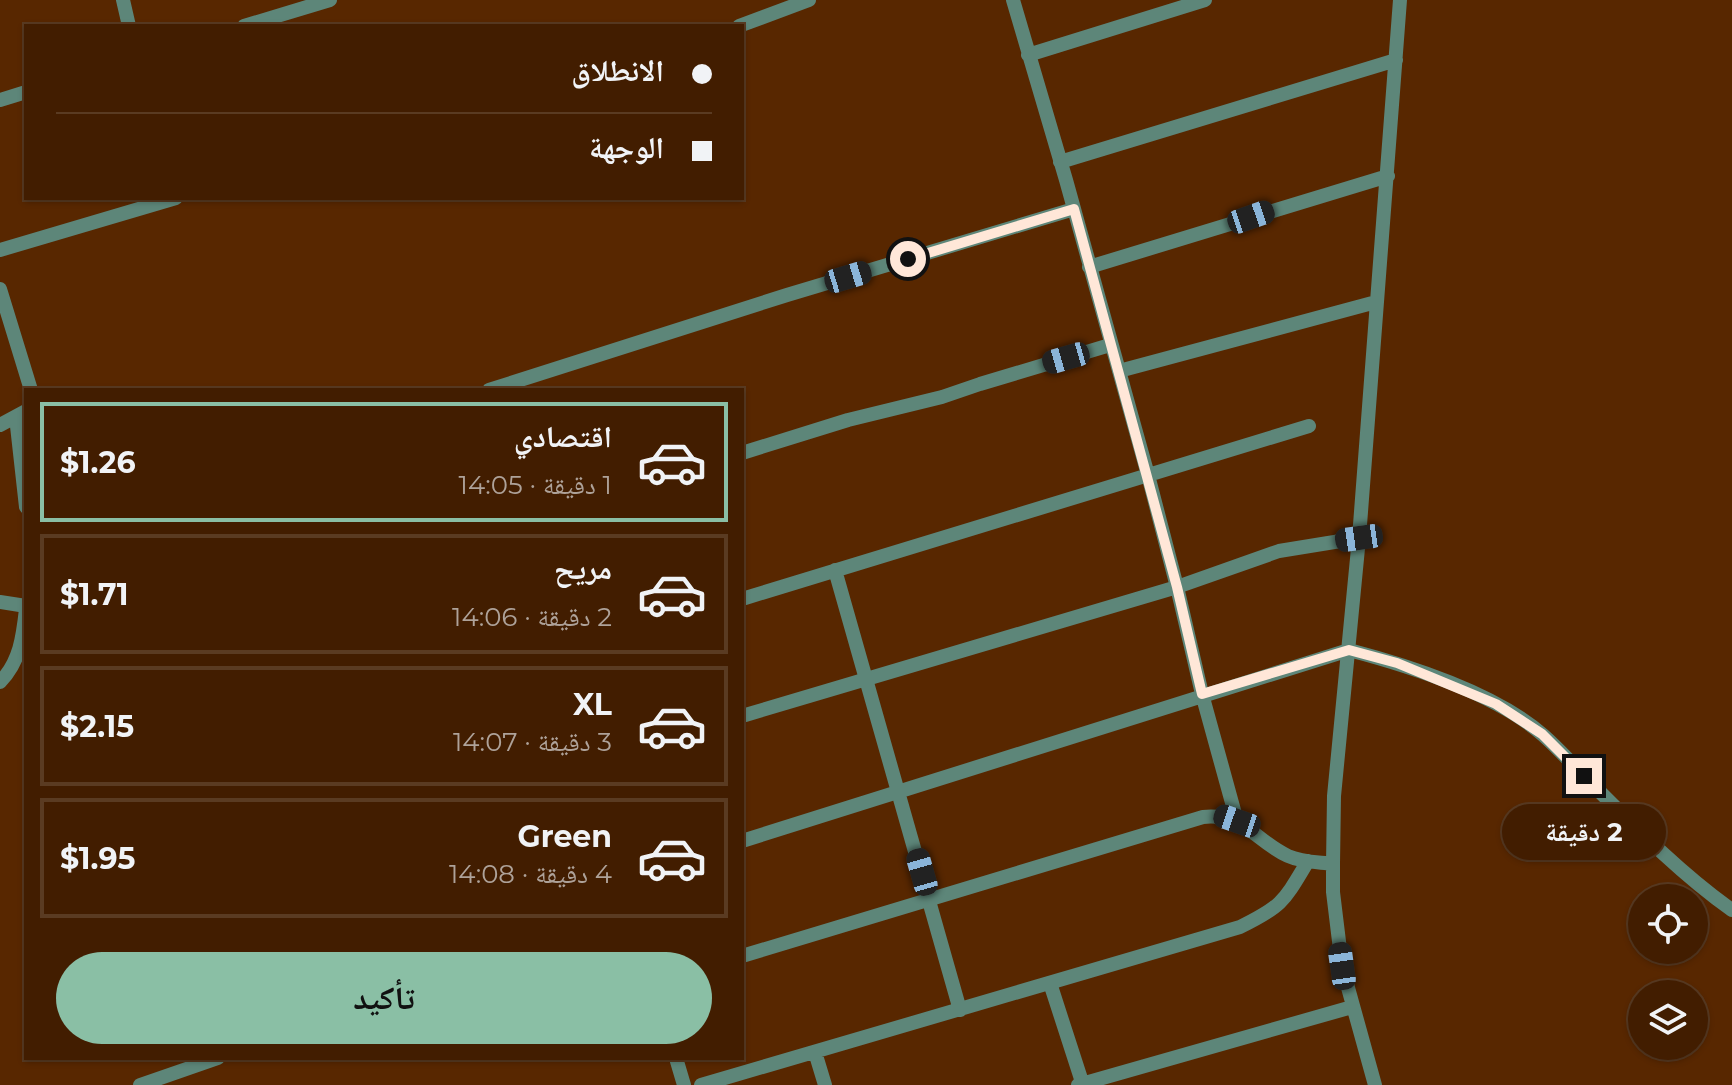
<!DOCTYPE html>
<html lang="ar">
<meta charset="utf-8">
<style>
body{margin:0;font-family:Montserrat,"Noto Naskh Arabic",sans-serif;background:#4c2a0f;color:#f1f3f6;direction:rtl;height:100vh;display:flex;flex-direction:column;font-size:30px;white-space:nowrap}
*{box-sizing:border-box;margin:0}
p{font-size:26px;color:#aea299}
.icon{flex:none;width:44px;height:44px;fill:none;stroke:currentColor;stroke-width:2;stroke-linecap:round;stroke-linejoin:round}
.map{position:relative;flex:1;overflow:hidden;direction:ltr}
.details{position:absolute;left:24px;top:388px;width:720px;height:672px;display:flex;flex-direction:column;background:#421d00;border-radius:0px;box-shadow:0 2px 6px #0004,0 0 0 2px #5a3b22;direction:rtl}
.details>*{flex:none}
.banner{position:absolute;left:24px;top:24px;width:720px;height:176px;border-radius:0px;box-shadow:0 2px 6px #0004,0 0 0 2px #5a3b22;direction:rtl;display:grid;align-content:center;height:176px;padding:0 32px;background:#421d00}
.tools{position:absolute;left:1628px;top:884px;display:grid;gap:16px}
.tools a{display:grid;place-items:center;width:80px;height:80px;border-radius:50%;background:#421d00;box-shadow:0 2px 6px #0004,0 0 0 2px #5a3b22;font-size:40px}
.end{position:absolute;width:36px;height:36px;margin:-18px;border:10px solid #ffe7d8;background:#111;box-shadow:0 0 0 4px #111}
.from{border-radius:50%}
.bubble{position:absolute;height:56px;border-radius:28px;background:#421d00;box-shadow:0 2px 6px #0004,0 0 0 2px #5a3b22;font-size:26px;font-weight:700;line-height:56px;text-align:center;direction:rtl}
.car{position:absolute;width:24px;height:48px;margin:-24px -12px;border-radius:10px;box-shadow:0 0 6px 2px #0007;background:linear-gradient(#222 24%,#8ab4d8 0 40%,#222 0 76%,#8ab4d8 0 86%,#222 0)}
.banner b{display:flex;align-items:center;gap:28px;height:76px;font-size:30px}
.banner b+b{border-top:2px solid #5a3b22}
.banner i{width:20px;height:20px;background:#f1f3f6}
ul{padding:14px 0 0;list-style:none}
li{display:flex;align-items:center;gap:24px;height:120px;margin:0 16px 12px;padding:0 16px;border:4px solid #5a3b22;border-radius:0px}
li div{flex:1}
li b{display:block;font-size:30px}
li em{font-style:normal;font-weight:700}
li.selected{border-color:#8abfa5}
li>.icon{width:72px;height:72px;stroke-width:1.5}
.action{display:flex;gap:16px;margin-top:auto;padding:16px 32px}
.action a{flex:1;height:92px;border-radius:48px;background:#8abfa5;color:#111;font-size:32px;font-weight:700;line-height:92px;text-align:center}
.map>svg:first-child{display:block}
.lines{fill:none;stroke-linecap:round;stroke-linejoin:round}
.minor{stroke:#5d8679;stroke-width:14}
.route{stroke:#ffe7d8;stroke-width:10}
</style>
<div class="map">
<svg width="1732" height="1085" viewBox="0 0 1732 1085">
<rect width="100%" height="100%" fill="#582700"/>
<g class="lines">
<path class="minor" d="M123,0L129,26
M1013,0L1066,180L1148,475L1177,587L1202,694L1237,821
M244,26L330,0
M739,26L809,0
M1028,55L1205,0
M0,100L26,92
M1060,162L1396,60
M0,250L176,198
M1089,267L1388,176
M0,289L31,390
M1119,371L1376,302
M489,390L787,295L1074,209
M16,417L26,507
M0,425L26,411
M742,453L848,420L942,397L980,384L1110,345
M835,570L960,1010
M742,599L1309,426
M0,602L26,606
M0,682C20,662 23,636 26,609
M742,716L1177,587L1279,551L1359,538
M742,841L1349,650C1410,666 1495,693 1543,735C1560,750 1575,767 1591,783C1635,827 1681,874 1732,910
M742,956L1203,817C1245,813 1254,840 1288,856C1301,862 1318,862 1333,864
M1050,983L1083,1085
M815,1052L825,1085
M676,1058L684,1085
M140,1085L218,1058
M701,1085L1240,927C1283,906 1284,901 1308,861
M1078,1085L1352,1007
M1375,1085L1342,966L1333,892V864L1334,796L1359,538L1400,0"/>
</g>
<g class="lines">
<path class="route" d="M908,259L1074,209L1177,587L1202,694L1349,650L1397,663L1496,704L1542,734L1584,776"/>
</g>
</svg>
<div class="tools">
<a><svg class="icon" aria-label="locate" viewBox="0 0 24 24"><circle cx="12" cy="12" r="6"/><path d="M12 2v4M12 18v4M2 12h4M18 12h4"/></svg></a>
<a><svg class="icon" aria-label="layers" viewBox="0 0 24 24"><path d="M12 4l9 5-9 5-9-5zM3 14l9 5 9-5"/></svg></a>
</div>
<i class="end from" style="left:908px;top:259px"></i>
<i class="end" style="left:1584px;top:776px"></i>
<div class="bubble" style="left:1502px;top:804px;width:164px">2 دقيقة</div>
<i class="car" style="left:1251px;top:217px;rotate:71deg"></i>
<i class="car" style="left:848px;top:277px;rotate:73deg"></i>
<i class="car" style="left:1066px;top:358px;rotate:254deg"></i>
<i class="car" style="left:1359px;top:538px;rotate:262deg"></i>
<i class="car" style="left:1237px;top:821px;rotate:289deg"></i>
<i class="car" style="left:922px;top:872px;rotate:344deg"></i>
<i class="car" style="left:1342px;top:966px;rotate:352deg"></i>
<div class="banner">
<b><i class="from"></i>الانطلاق</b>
<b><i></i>الوجهة</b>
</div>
<section class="details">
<ul>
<li class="selected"><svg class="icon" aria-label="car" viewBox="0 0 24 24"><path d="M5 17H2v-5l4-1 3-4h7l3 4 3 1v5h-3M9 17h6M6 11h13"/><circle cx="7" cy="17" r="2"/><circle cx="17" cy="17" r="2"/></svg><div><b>اقتصادي</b><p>1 دقيقة · 14:05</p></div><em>$1.26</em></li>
<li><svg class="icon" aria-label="car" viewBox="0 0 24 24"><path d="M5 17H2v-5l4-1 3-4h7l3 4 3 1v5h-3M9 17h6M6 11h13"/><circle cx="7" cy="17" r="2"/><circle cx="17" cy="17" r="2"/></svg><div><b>مريح</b><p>2 دقيقة · 14:06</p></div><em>$1.71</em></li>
<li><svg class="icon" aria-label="car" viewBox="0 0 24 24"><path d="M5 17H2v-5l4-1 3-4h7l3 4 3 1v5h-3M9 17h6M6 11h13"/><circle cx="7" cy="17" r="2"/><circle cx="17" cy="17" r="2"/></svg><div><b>XL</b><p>3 دقيقة · 14:07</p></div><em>$2.15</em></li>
<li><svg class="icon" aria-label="car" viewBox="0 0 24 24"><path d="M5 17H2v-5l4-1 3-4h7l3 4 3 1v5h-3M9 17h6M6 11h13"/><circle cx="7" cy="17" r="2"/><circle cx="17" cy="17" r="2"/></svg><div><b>Green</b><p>4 دقيقة · 14:08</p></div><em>$1.95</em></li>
</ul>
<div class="action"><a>تأكيد</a></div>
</section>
</div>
